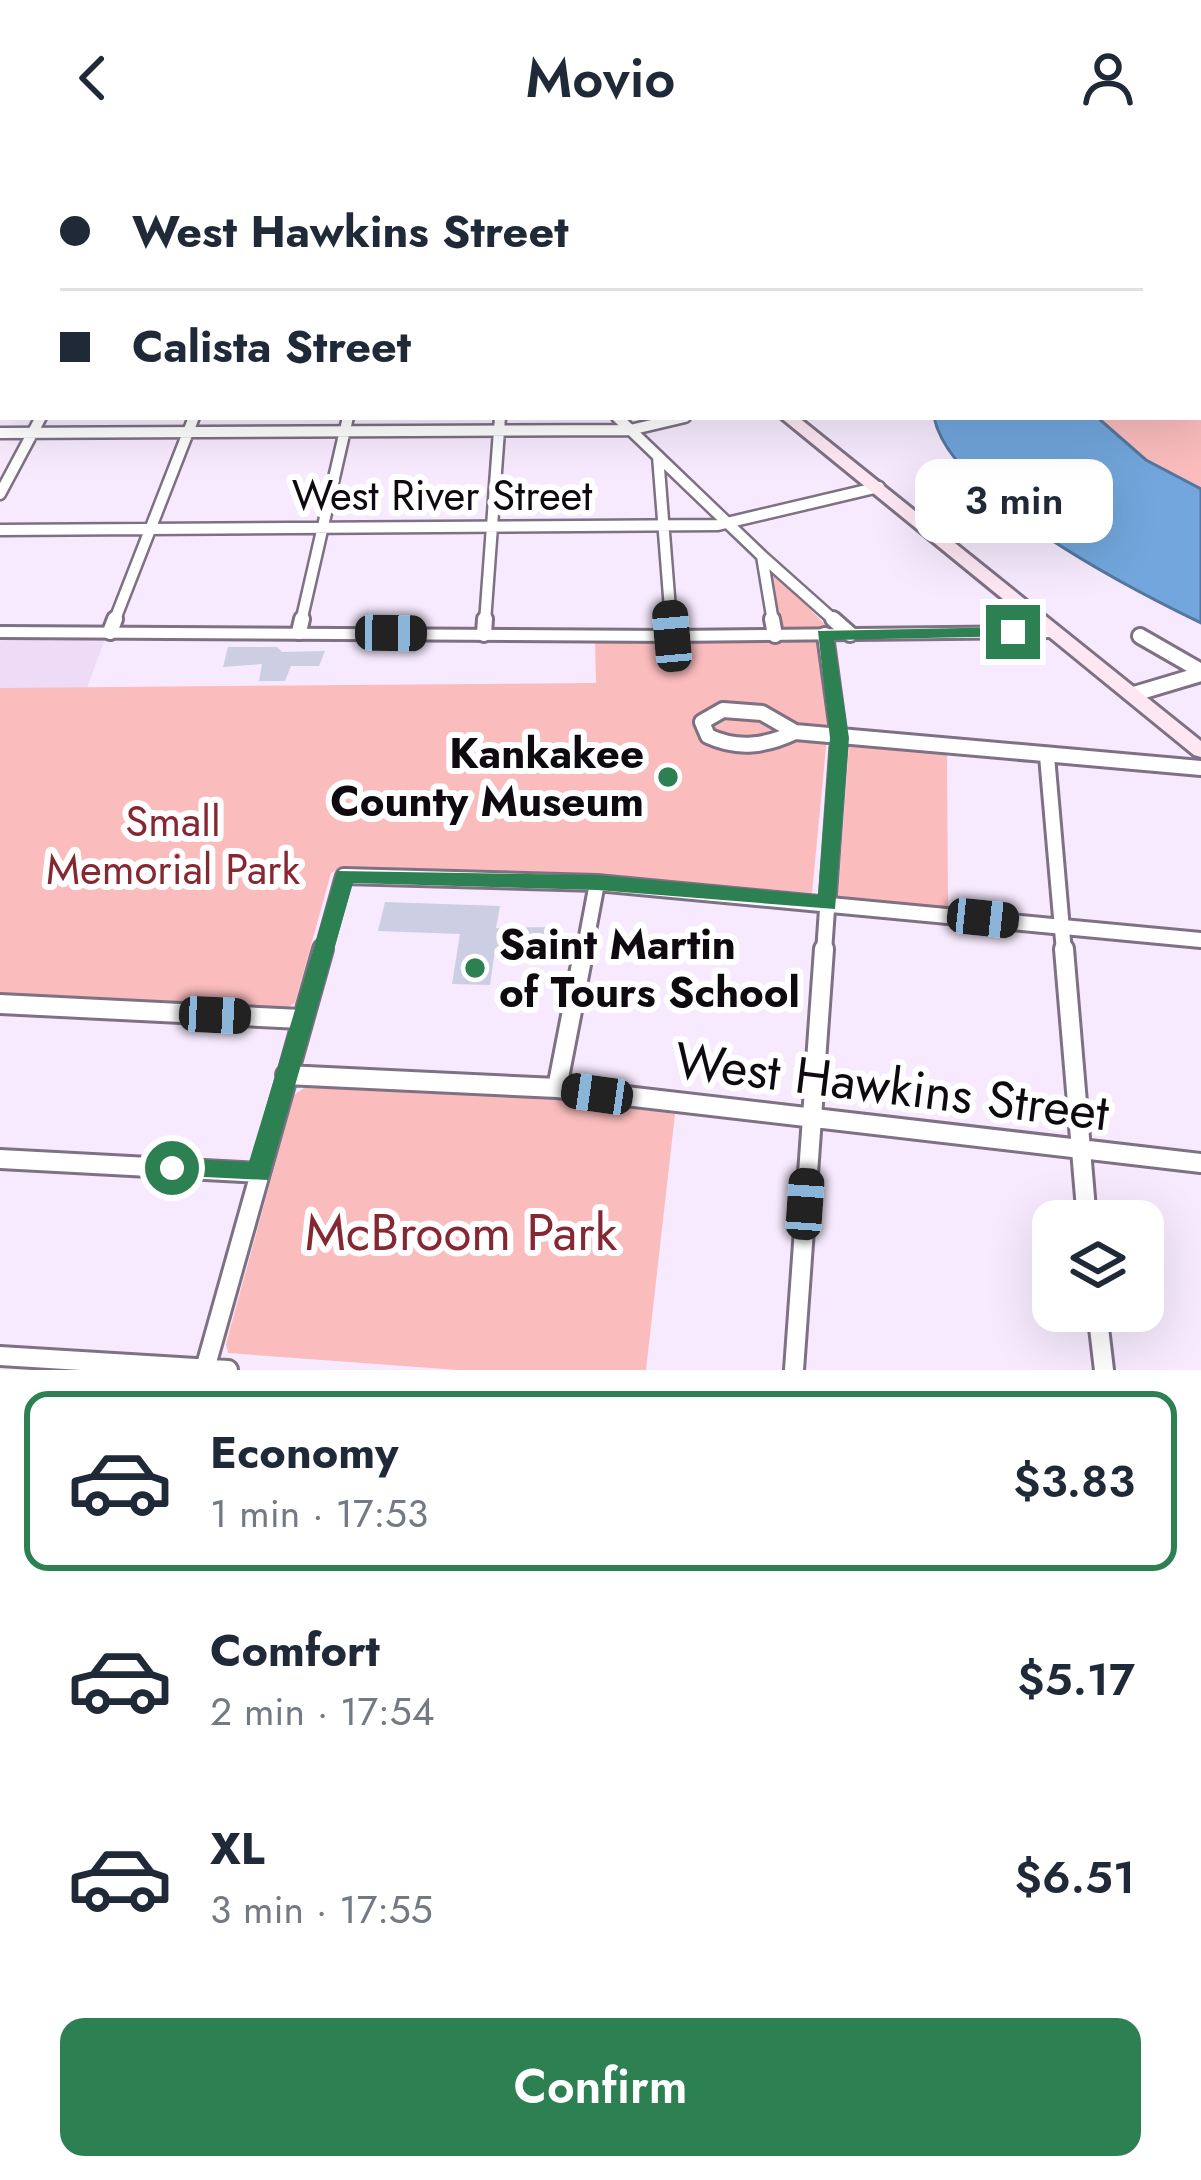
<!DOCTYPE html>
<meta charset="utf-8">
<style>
body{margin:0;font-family:Jost,sans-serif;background:#f2f2f3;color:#1f2937;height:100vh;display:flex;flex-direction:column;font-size:45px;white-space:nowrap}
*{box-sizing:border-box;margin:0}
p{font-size:39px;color:#747a83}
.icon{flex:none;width:66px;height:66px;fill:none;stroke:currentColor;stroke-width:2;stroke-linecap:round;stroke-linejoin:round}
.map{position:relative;height:1214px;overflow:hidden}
.panel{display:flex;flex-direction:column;background:#fff;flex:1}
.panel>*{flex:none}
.hud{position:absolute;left:0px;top:0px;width:1203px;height:264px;box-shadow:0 12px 48px #0002;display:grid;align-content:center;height:264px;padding:0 60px;background:#fff}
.fabs{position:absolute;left:1032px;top:1044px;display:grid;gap:24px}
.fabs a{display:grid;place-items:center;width:132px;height:132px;border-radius:24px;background:#fff;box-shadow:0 12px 48px #0002;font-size:60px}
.end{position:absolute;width:54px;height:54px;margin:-27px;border:15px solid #2d8052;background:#fff;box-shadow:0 0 0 6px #fff}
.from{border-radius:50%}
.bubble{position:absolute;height:84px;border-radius:24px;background:#fff;box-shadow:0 12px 48px #0002;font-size:39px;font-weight:600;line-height:84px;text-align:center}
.car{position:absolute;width:36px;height:72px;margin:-36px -18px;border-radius:15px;box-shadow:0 0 9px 3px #0007;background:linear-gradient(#222 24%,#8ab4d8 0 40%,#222 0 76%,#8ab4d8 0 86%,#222 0)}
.hud b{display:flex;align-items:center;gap:42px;height:114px;font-size:45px}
.hud b+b{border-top:3px solid #e0e1e3}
.hud i{width:30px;height:30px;background:#1f2937}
ul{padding:21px 0 0;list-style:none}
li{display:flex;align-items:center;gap:36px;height:180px;margin:0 24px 18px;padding:0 36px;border:6px solid transparent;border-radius:24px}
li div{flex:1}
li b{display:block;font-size:45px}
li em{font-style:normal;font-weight:600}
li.on{border-color:#2d8052}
li>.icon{width:108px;height:108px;stroke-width:1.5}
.button{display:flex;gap:24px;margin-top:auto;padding:24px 60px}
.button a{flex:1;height:138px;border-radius:24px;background:#2d8052;color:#fff;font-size:48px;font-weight:600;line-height:138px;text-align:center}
header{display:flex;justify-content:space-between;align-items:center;height:156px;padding:0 60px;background:#fff;font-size:54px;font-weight:600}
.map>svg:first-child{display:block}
.built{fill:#eedcf7}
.green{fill:#fabcbd}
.water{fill:#72a6dc;stroke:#54779f;stroke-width:3}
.building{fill:#cccee4}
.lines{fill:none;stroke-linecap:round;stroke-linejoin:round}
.minor-far3-casing{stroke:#7d7183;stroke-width:12}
.minor-far2-casing{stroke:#7d7183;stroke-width:15}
.minor-far1-casing{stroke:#7d7183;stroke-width:20}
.minor-casing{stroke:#7d7183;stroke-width:24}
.tertiary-casing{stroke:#7d7183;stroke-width:6}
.secondary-casing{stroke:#7d7183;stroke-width:6}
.primary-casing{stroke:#a57591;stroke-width:6}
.minor-far3{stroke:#fff;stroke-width:9}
.minor-far2{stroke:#fff;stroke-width:10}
.minor-far1{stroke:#fff;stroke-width:14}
.minor{stroke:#fff;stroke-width:18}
.tertiary{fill:#fff;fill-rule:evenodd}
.secondary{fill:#fde7f3;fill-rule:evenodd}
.primary{fill:#facee6;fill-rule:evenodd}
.route{fill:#2d8052}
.poi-dot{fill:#2d8052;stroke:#fff;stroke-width:4.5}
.labels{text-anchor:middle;stroke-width:12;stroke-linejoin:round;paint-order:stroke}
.street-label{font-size:42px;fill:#0e0a10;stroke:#fff}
.poi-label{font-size:42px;font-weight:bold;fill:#0e0a10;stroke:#fff;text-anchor:end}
.park-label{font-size:42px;fill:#862833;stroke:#fff}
.near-street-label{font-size:51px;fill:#0e0a10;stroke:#fff}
.near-park-label{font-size:51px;fill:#862833;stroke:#fff}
</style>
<header><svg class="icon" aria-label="back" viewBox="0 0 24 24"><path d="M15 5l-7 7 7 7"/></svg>Movio<svg class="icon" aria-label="person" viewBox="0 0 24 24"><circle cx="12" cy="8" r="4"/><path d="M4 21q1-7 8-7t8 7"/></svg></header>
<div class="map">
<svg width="1201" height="1214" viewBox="0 0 1201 1214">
<rect width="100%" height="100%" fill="#f7eafe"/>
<path class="built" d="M106,480L87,532H0V481Z"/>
<path class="green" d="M1201,199V333L1146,304L1097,261H1200Z
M770,419L780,421L827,471H780Z
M813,483L821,487L828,570L812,737L596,720L342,711L331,717L295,847L289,851L0,839V532L596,527L595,484Z
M849,588L947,594L948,753L838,742Z
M307,930L555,942L675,958L646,1214H458L228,1197L226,1188L294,939Z"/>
<path class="water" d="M934,261H1097L1146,304L1201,333V467C1131,433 950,341 934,261Z"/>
<path class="building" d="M228,491H277L282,496L325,495L319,510H291L285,525H259L262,508L223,511Z
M385,746L500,750L496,772L553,771L550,796L495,794L490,829L452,828L460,778L378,775Z"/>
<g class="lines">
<defs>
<path id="minor-far3" d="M0,96L3,91"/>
<path id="minor-far2" d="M617,261L762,400L773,466
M0,277L630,274L685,261
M658,300L671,466
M0,338L41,261
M0,374L718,369L879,331
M762,400L836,466
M114,466L194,261
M301,466L348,261
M485,466L500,261"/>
<path id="minor-far1" d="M671,463L672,480
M772,463L775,479
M833,463L850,478
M110,476L115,463
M299,476L302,463
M484,478L485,463
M1140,480L1201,515
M1134,538L1201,518
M723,554L762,557L795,576C766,590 738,594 708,580L702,566Z
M795,576L1201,612
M1047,600L1064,796
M323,796L344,720L597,727L1201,784
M584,796L597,727
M824,796L839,582L825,479"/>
<path id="minor" d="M1064,793L1087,1065
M0,848L301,863
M286,919L557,932L1201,1007
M557,932L584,793
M0,1003L259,1017
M1097,1155L1104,1214
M0,1200L228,1214
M205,1213L323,793
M794,1214L824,793"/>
<path id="tertiary" d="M0,471L672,475L1052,471L1060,476L1052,481L672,485L0,481Z"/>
<path id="secondary" d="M450,0H463L466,3H453Z
M0,122H3V130H0Z
M1200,122H1201V131H1200Z
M780,261H798L1201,585V601L1194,599Z"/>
<path id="primary" d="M891,0H907L910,3H894Z
M0,10H3V18H0Z
M1200,10H1201V18H1200Z"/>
</defs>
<use href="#minor-far3" class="minor-far3-casing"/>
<use href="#minor-far2" class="minor-far2-casing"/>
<use href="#minor-far1" class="minor-far1-casing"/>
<use href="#minor" class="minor-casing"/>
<use href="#tertiary" class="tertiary-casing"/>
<use href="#secondary" class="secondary-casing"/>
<use href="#primary" class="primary-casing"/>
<use href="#minor-far3" class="minor-far3"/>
<use href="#minor-far2" class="minor-far2"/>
<use href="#minor-far1" class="minor-far1"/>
<use href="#minor" class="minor"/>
<use href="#tertiary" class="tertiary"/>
<use href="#secondary" class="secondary"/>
<use href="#primary" class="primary"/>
</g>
<path class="route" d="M1013,471L1019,473V480L834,484L849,582L835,753L597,734L353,727L268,1024L163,1019L160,1012L172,1002L249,1006L337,715L597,719L818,739L830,582L818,475Z"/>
<g class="poi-dot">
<circle cx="668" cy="621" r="12"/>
<circle cx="475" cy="812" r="12"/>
</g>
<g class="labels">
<g class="street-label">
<text x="442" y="354">West River Street</text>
</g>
<g class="poi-label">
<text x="644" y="612">Kankakee<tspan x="644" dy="48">County Museum</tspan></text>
<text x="499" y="803" text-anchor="start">Saint Martin<tspan x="499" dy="48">of Tours School</tspan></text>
</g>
<g class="park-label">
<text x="173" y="680">Small<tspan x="173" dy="48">Memorial Park</tspan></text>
</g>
<g class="near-street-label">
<text transform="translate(892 930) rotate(7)" y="18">West Hawkins Street</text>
</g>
<g class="near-park-label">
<text x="461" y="1094">McBroom Park</text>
</g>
</g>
</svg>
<div class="fabs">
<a><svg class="icon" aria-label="layers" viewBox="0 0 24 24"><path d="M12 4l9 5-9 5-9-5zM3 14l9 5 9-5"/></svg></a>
</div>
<i class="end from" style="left:172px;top:1012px"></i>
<i class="end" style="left:1013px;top:476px"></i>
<div class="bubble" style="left:915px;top:303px;width:198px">3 min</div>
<i class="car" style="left:391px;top:477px;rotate:91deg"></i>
<i class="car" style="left:672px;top:480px;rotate:355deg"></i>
<i class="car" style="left:983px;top:762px;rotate:96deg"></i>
<i class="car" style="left:215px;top:859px;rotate:93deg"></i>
<i class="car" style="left:597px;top:938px;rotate:278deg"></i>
<i class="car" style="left:805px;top:1048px;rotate:4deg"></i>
<div class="hud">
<b><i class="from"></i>West Hawkins Street</b>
<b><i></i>Calista Street</b>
</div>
</div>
<section class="panel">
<ul>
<li class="on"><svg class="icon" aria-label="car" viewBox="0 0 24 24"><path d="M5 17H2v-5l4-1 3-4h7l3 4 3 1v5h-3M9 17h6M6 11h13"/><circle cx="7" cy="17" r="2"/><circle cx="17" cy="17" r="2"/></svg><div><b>Economy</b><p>1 min · 17:53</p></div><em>$3.83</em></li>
<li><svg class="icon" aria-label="car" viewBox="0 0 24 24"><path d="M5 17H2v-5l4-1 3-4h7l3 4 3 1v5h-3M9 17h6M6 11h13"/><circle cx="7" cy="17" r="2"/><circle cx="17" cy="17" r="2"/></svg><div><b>Comfort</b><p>2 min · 17:54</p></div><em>$5.17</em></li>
<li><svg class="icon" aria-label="car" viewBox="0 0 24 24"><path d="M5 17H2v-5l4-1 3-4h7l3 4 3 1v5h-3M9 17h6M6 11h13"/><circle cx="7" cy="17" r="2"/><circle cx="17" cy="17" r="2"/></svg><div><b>XL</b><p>3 min · 17:55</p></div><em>$6.51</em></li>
</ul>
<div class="button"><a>Confirm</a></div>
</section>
